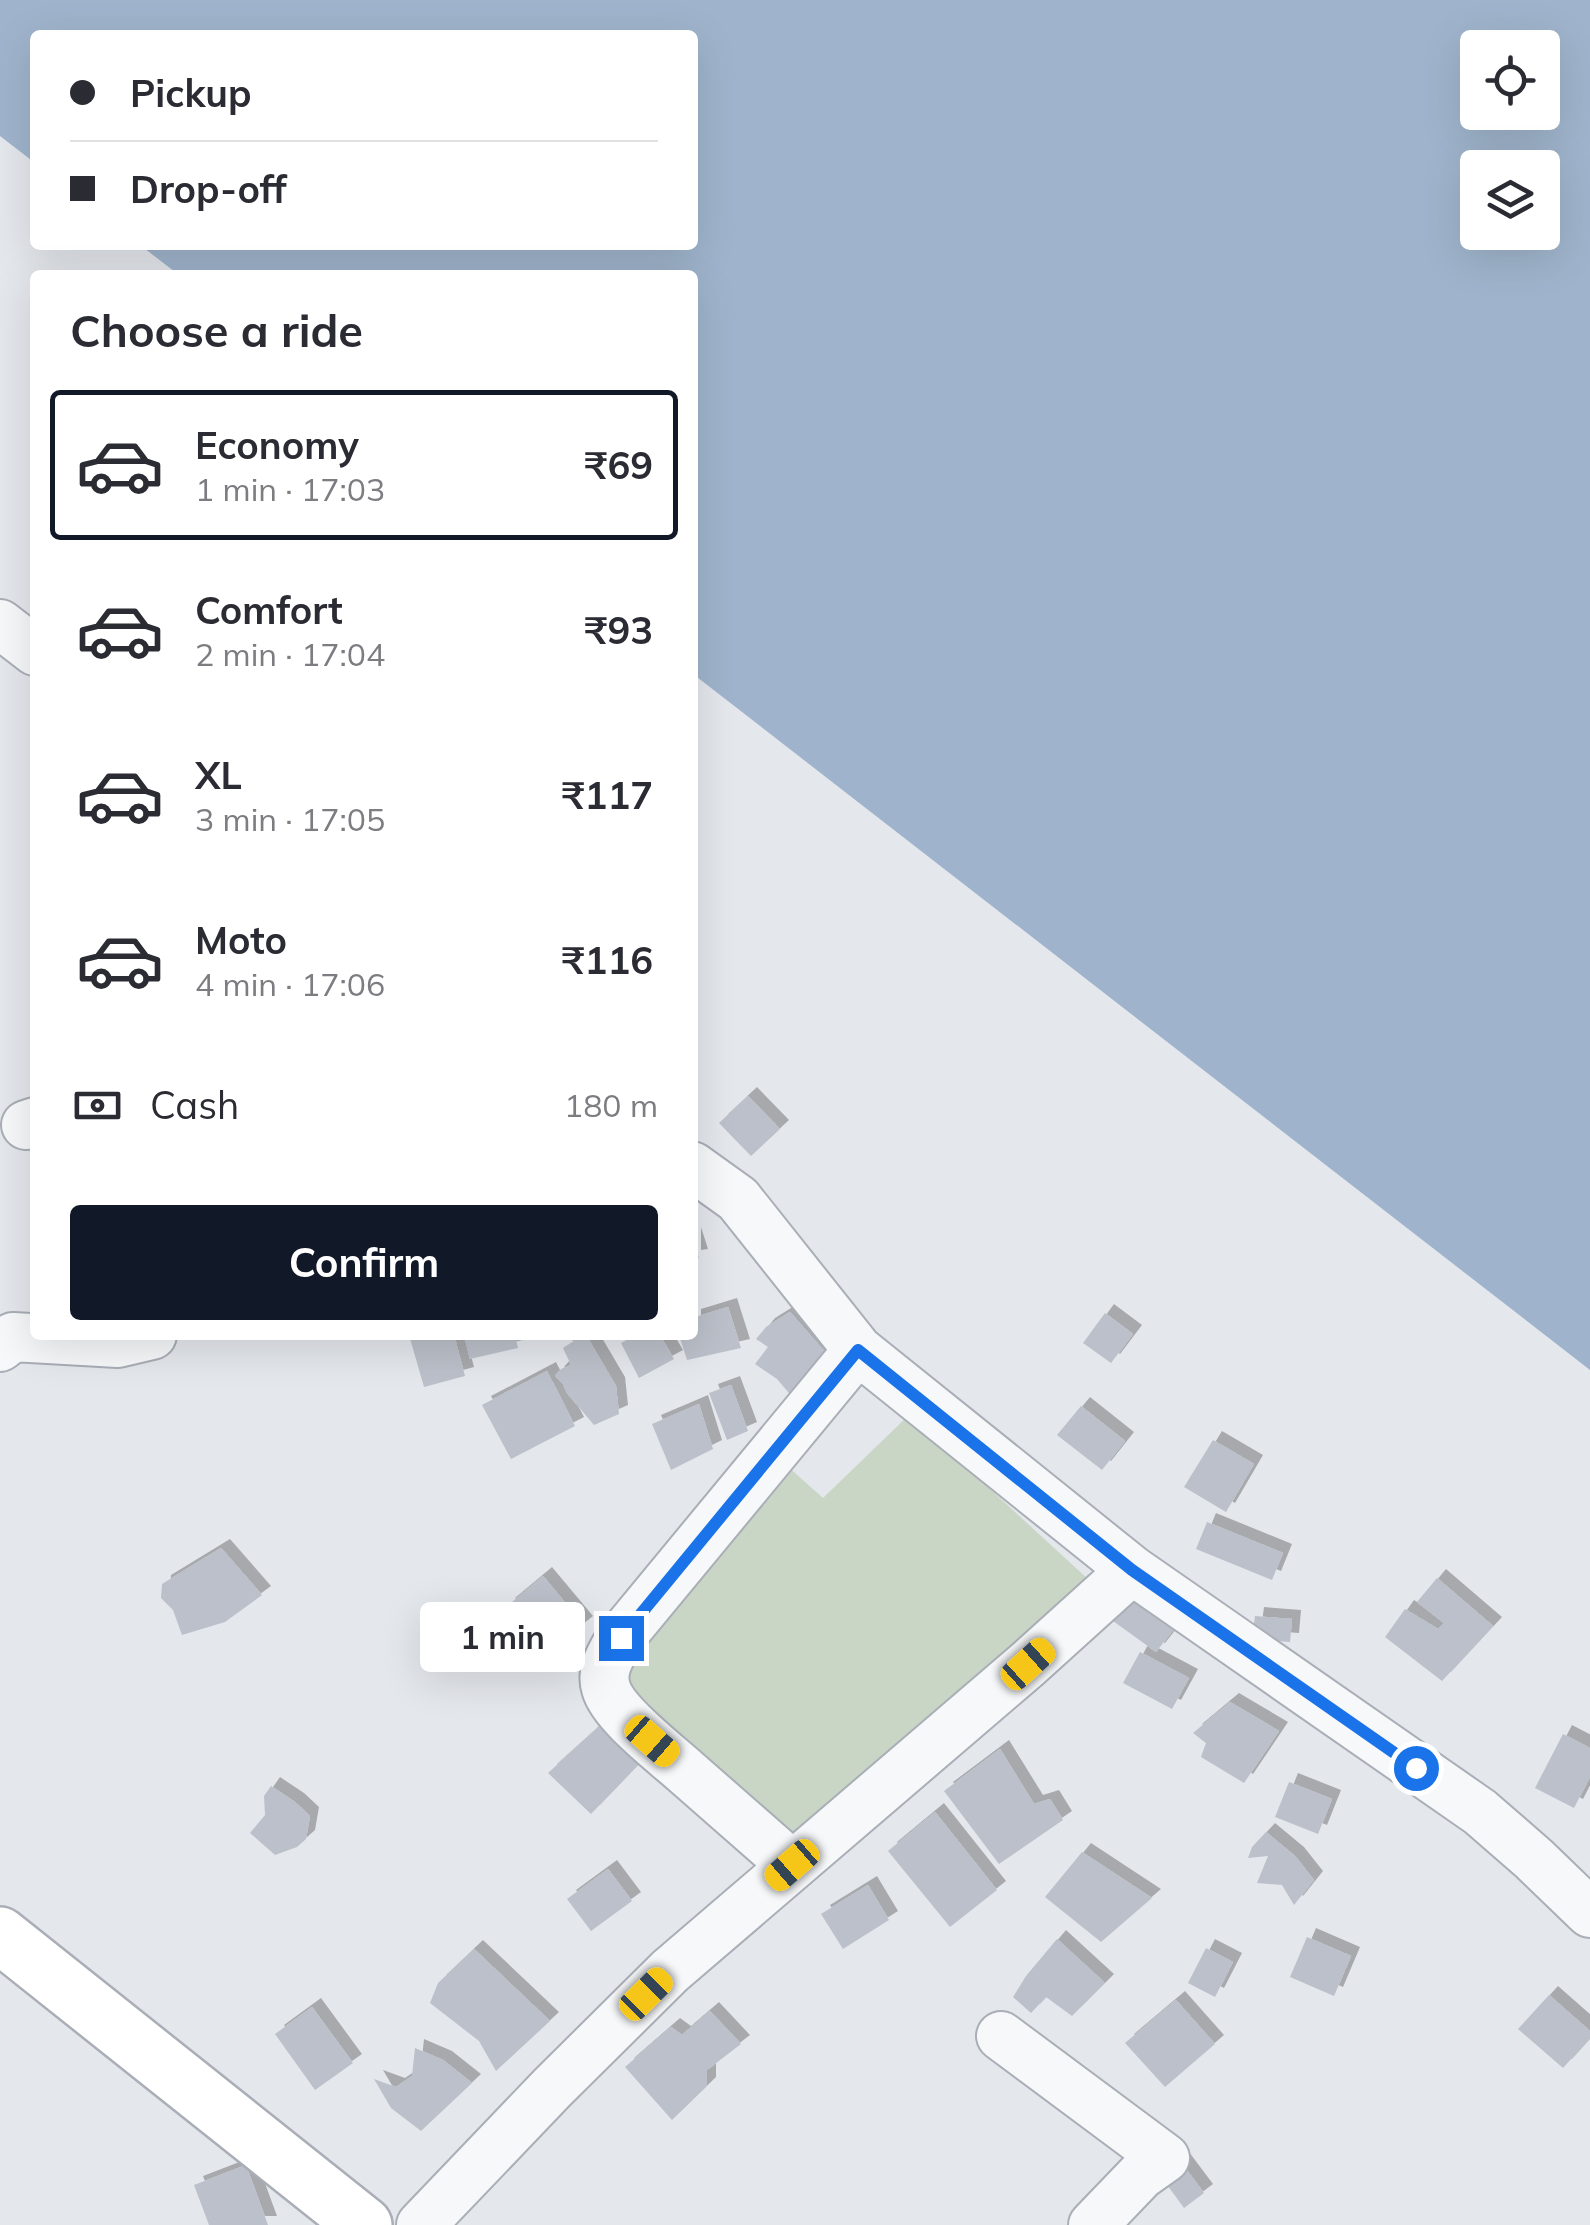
<!DOCTYPE html>
<meta charset="utf-8">
<style>
body{margin:0;font-family:Mulish,sans-serif;background:#f2f2f3;color:#2b2b33;height:100vh;display:flex;flex-direction:column;font-size:38px;white-space:nowrap}
*{box-sizing:border-box;margin:0}
p{font-size:32px;color:#7c7c81}
.icon{flex:none;width:55px;height:55px;fill:none;stroke:currentColor;stroke-width:2;stroke-linecap:round;stroke-linejoin:round}
.map{position:relative;flex:1;overflow:hidden}
.side{position:absolute;left:30px;top:270px;width:668px;height:1070px;display:flex;flex-direction:column;background:#fff;border-radius:10px;box-shadow:0 10px 40px #0002}
.side>*{flex:none}
.top-card{position:absolute;left:30px;top:30px;width:668px;height:220px;border-radius:10px;box-shadow:0 10px 40px #0002;display:grid;align-content:center;height:220px;padding:0 40px;background:#fff}
.buttons{position:absolute;left:1460px;top:30px;display:grid;gap:20px}
.buttons a{display:grid;place-items:center;width:100px;height:100px;border-radius:10px;background:#fff;box-shadow:0 10px 40px #0002;font-size:50px}
.end{position:absolute;width:45px;height:45px;margin:-22px;border:12px solid #1a73e8;background:#fff;box-shadow:0 0 0 5px #fff}
.from{border-radius:50%}
.bubble{position:absolute;height:70px;border-radius:10px;background:#fff;box-shadow:0 10px 40px #0002;font-size:32px;font-weight:700;line-height:70px;text-align:center}
.car{position:absolute;width:30px;height:60px;margin:-30px -15px;border-radius:12px;box-shadow:0 0 8px 2px #0007;background:linear-gradient(#f5c518 24%,#345 0 40%,#f5c518 0 76%,#345 0 86%,#f5c518 0)}
.top-card b{display:flex;align-items:center;gap:35px;height:95px;font-size:38px}
.top-card b+b{border-top:2px solid #e1e1e2}
.top-card i{width:25px;height:25px;background:#2b2b33}
ul{padding:0;list-style:none}
li{display:flex;align-items:center;gap:30px;height:150px;margin:0 20px 15px;padding:0 20px;border:5px solid transparent;border-radius:10px}
li div{flex:1}
li b{display:block;font-size:38px}
li em{font-style:normal;font-weight:700}
li.on{border-color:#111827}
li>.icon{width:90px;height:90px;stroke-width:1.5}
h2{padding:0 40px;font-size:45px;line-height:120px}
.pay{display:flex;align-items:center;gap:25px;height:110px;padding:0 40px;font-size:38px}
.pay p{margin-inline-start:auto}
.primary-button{display:flex;gap:20px;margin-top:auto;padding:20px 40px}
.primary-button a{flex:1;height:115px;border-radius:10px;background:#111827;color:#fff;font-size:40px;font-weight:700;line-height:115px;text-align:center}
.map>svg:first-child{display:block}
.green{fill:#c9d6c5}
.water{fill:#9fb4cc;fill-rule:evenodd}
.building{fill:#bbc0ca;filter:url(#shadow)}
.lines{fill:none;stroke-linecap:round;stroke-linejoin:round}
.minor-casing{stroke:#a9aeb7;stroke-width:52}
.secondary-casing{stroke:#a9aeb7;stroke-width:60}
.minor{stroke:#f7f8fa;stroke-width:48}
.secondary{stroke:#fff;stroke-width:55}
.route{stroke:#1a73e8;stroke-width:12}
</style>
<div class="map">
<svg width="1590" height="2225" viewBox="0 0 1590 2225">
<defs>
<filter id="shadow"><feDropShadow dx="9" dy="-9" stdDeviation="0" flood-color="#0004"/></filter>
</defs>
<rect width="100%" height="100%" fill="#e4e7ec"/>
<path class="green" d="M909,1415L1088,1579L796,1845L607,1676L785,1464L823,1498Z"/>
<path class="water" d="M0,0H1590V1370L693,674L692,275H179L140,245H692V35H35V163L0,136ZM1478,48H1542V112H1478ZM1478,168H1542V232H1478Z"/>
<path class="building" d="M748,1096L780,1129L751,1156L719,1123Z
M692,1236L699,1258L692,1259Z
M728,1307L741,1348L687,1360L679,1335H692V1318Z
M790,1312L826,1353L794,1399L777,1379L755,1364L768,1347L756,1339L766,1327Z
M1105,1313L1133,1334L1111,1363L1083,1343Z
M409,1335H454L465,1376L424,1387Z
M464,1335H515L518,1348L470,1359Z
M583,1335H586L616,1386L619,1414L594,1425L567,1393L563,1384L555,1376L561,1369L571,1365L563,1348Z
M636,1335H660L674,1359L639,1378L621,1343Z
M547,1371L575,1426L511,1459L482,1405Z
M731,1385L748,1431L727,1440L709,1393Z
M699,1404L713,1449L671,1470L652,1424Z
M1081,1406L1125,1441L1102,1470L1057,1435Z
M1213,1440L1254,1464L1226,1512L1184,1487Z
M1207,1522L1283,1553L1272,1580L1196,1549Z
M221,1548L262,1595L225,1622L182,1635L173,1610L161,1598L162,1584Z
M543,1576L584,1625L547,1655L506,1607Z
M1437,1578L1493,1626L1442,1681L1385,1637L1405,1609L1438,1629L1444,1623L1417,1602Z
M1139,1587L1182,1619L1156,1652L1113,1621Z
M1255,1616L1292,1619L1290,1642L1252,1639Z
M1140,1652L1189,1678L1172,1709L1123,1683Z
M1230,1702L1279,1731L1244,1783L1201,1757L1206,1743L1193,1733Z
M600,1726L638,1765L591,1814L548,1773Z
M1563,1734L1590,1748V1777L1574,1808L1535,1788Z
M1000,1749L1034,1804L1050,1799L1063,1820L999,1864L944,1791Z
M1289,1782L1332,1799L1318,1834L1275,1817Z
M271,1786L295,1802L310,1816L306,1839L297,1847L275,1855L250,1833L265,1815L264,1796Z
M935,1812L997,1890L950,1927L888,1851Z
M1266,1832L1295,1856L1314,1880L1294,1905L1282,1885L1257,1883L1268,1856L1248,1858L1252,1847Z
M1082,1852L1152,1898L1101,1942L1045,1897Z
M608,1869L632,1901L591,1931L567,1899Z
M868,1885L889,1920L843,1949L821,1914Z
M1307,1937L1351,1956L1334,1996L1290,1977Z
M1057,1939L1105,1983L1072,2016L1046,1997L1031,2013L1013,1997L1026,1976Z
M1206,1948L1233,1962L1215,1997L1188,1983Z
M474,1949L550,2021L496,2071L479,2041L430,2003L438,1983Z
M1549,1995L1590,2031V2038L1563,2068L1518,2029Z
M1176,2000L1215,2044L1165,2087L1125,2043Z
M312,2007L353,2063L315,2090L275,2034Z
M710,2011L741,2044L707,2070V2086L672,2120L625,2067L671,2027L682,2035Z
M415,2048L443,2060L472,2083L421,2131L391,2108L374,2079L396,2087L412,2076Z
M1174,2153L1204,2193L1184,2208L1154,2167Z
M246,2165L268,2225H209L194,2185Z"/>
<g class="lines">
<defs>
<path id="minor" d="M0,624L35,651
M26,1125L35,1122
M692,1166L738,1199L858,1350L1132,1570L1480,1812L1534,1859L1590,1913
M0,1347L13,1337L118,1343L152,1335
M792,1865C757,1834 721,1803 686,1772C665,1753 613,1714 606,1688C600,1669 612,1653 621,1637L858,1350
M1001,2036L1165,2158L1141,2175L1093,2225
M421,2225L552,2088L670,1971L1028,1664L1132,1570"/>
<path id="secondary" d="M0,1935L364,2225"/>
</defs>
<use href="#minor" class="minor-casing"/>
<use href="#secondary" class="secondary-casing"/>
<use href="#minor" class="minor"/>
<use href="#secondary" class="secondary"/>
</g>
<g class="lines">
<path class="route" d="M621,1638L858,1350L1132,1570L1416,1768"/>
</g>
</svg>
<div class="buttons">
<a><svg class="icon" aria-label="locate" viewBox="0 0 24 24"><circle cx="12" cy="12" r="6"/><path d="M12 2v4M12 18v4M2 12h4M18 12h4"/></svg></a>
<a><svg class="icon" aria-label="layers" viewBox="0 0 24 24"><path d="M12 4l9 5-9 5-9-5zM3 14l9 5 9-5"/></svg></a>
</div>
<i class="end from" style="left:1416px;top:1768px"></i>
<i class="end" style="left:621px;top:1638px"></i>
<div class="bubble" style="left:420px;top:1602px;width:165px">1 min</div>
<i class="car" style="left:1028px;top:1664px;rotate:48deg"></i>
<i class="car" style="left:652px;top:1741px;rotate:131deg"></i>
<i class="car" style="left:792px;top:1865px;rotate:229deg"></i>
<i class="car" style="left:646px;top:1994px;rotate:45deg"></i>
<div class="top-card">
<b><i class="from"></i>Pickup</b>
<b><i></i>Drop-off</b>
</div>
<section class="side">
<h2>Choose a ride</h2>
<ul>
<li class="on"><svg class="icon" aria-label="car" viewBox="0 0 24 24"><path d="M5 17H2v-5l4-1 3-4h7l3 4 3 1v5h-3M9 17h6M6 11h13"/><circle cx="7" cy="17" r="2"/><circle cx="17" cy="17" r="2"/></svg><div><b>Economy</b><p>1 min · 17:03</p></div><em>₹69</em></li>
<li><svg class="icon" aria-label="car" viewBox="0 0 24 24"><path d="M5 17H2v-5l4-1 3-4h7l3 4 3 1v5h-3M9 17h6M6 11h13"/><circle cx="7" cy="17" r="2"/><circle cx="17" cy="17" r="2"/></svg><div><b>Comfort</b><p>2 min · 17:04</p></div><em>₹93</em></li>
<li><svg class="icon" aria-label="car" viewBox="0 0 24 24"><path d="M5 17H2v-5l4-1 3-4h7l3 4 3 1v5h-3M9 17h6M6 11h13"/><circle cx="7" cy="17" r="2"/><circle cx="17" cy="17" r="2"/></svg><div><b>XL</b><p>3 min · 17:05</p></div><em>₹117</em></li>
<li><svg class="icon" aria-label="car" viewBox="0 0 24 24"><path d="M5 17H2v-5l4-1 3-4h7l3 4 3 1v5h-3M9 17h6M6 11h13"/><circle cx="7" cy="17" r="2"/><circle cx="17" cy="17" r="2"/></svg><div><b>Moto</b><p>4 min · 17:06</p></div><em>₹116</em></li>
</ul>
<div class="pay"><svg class="icon" aria-label="cash" viewBox="0 0 24 24"><path d="M3 7h18v10H3z"/><circle cx="12" cy="12" r="2"/></svg>Cash<p>180 m</p></div>
<div class="primary-button"><a>Confirm</a></div>
</section>
</div>
